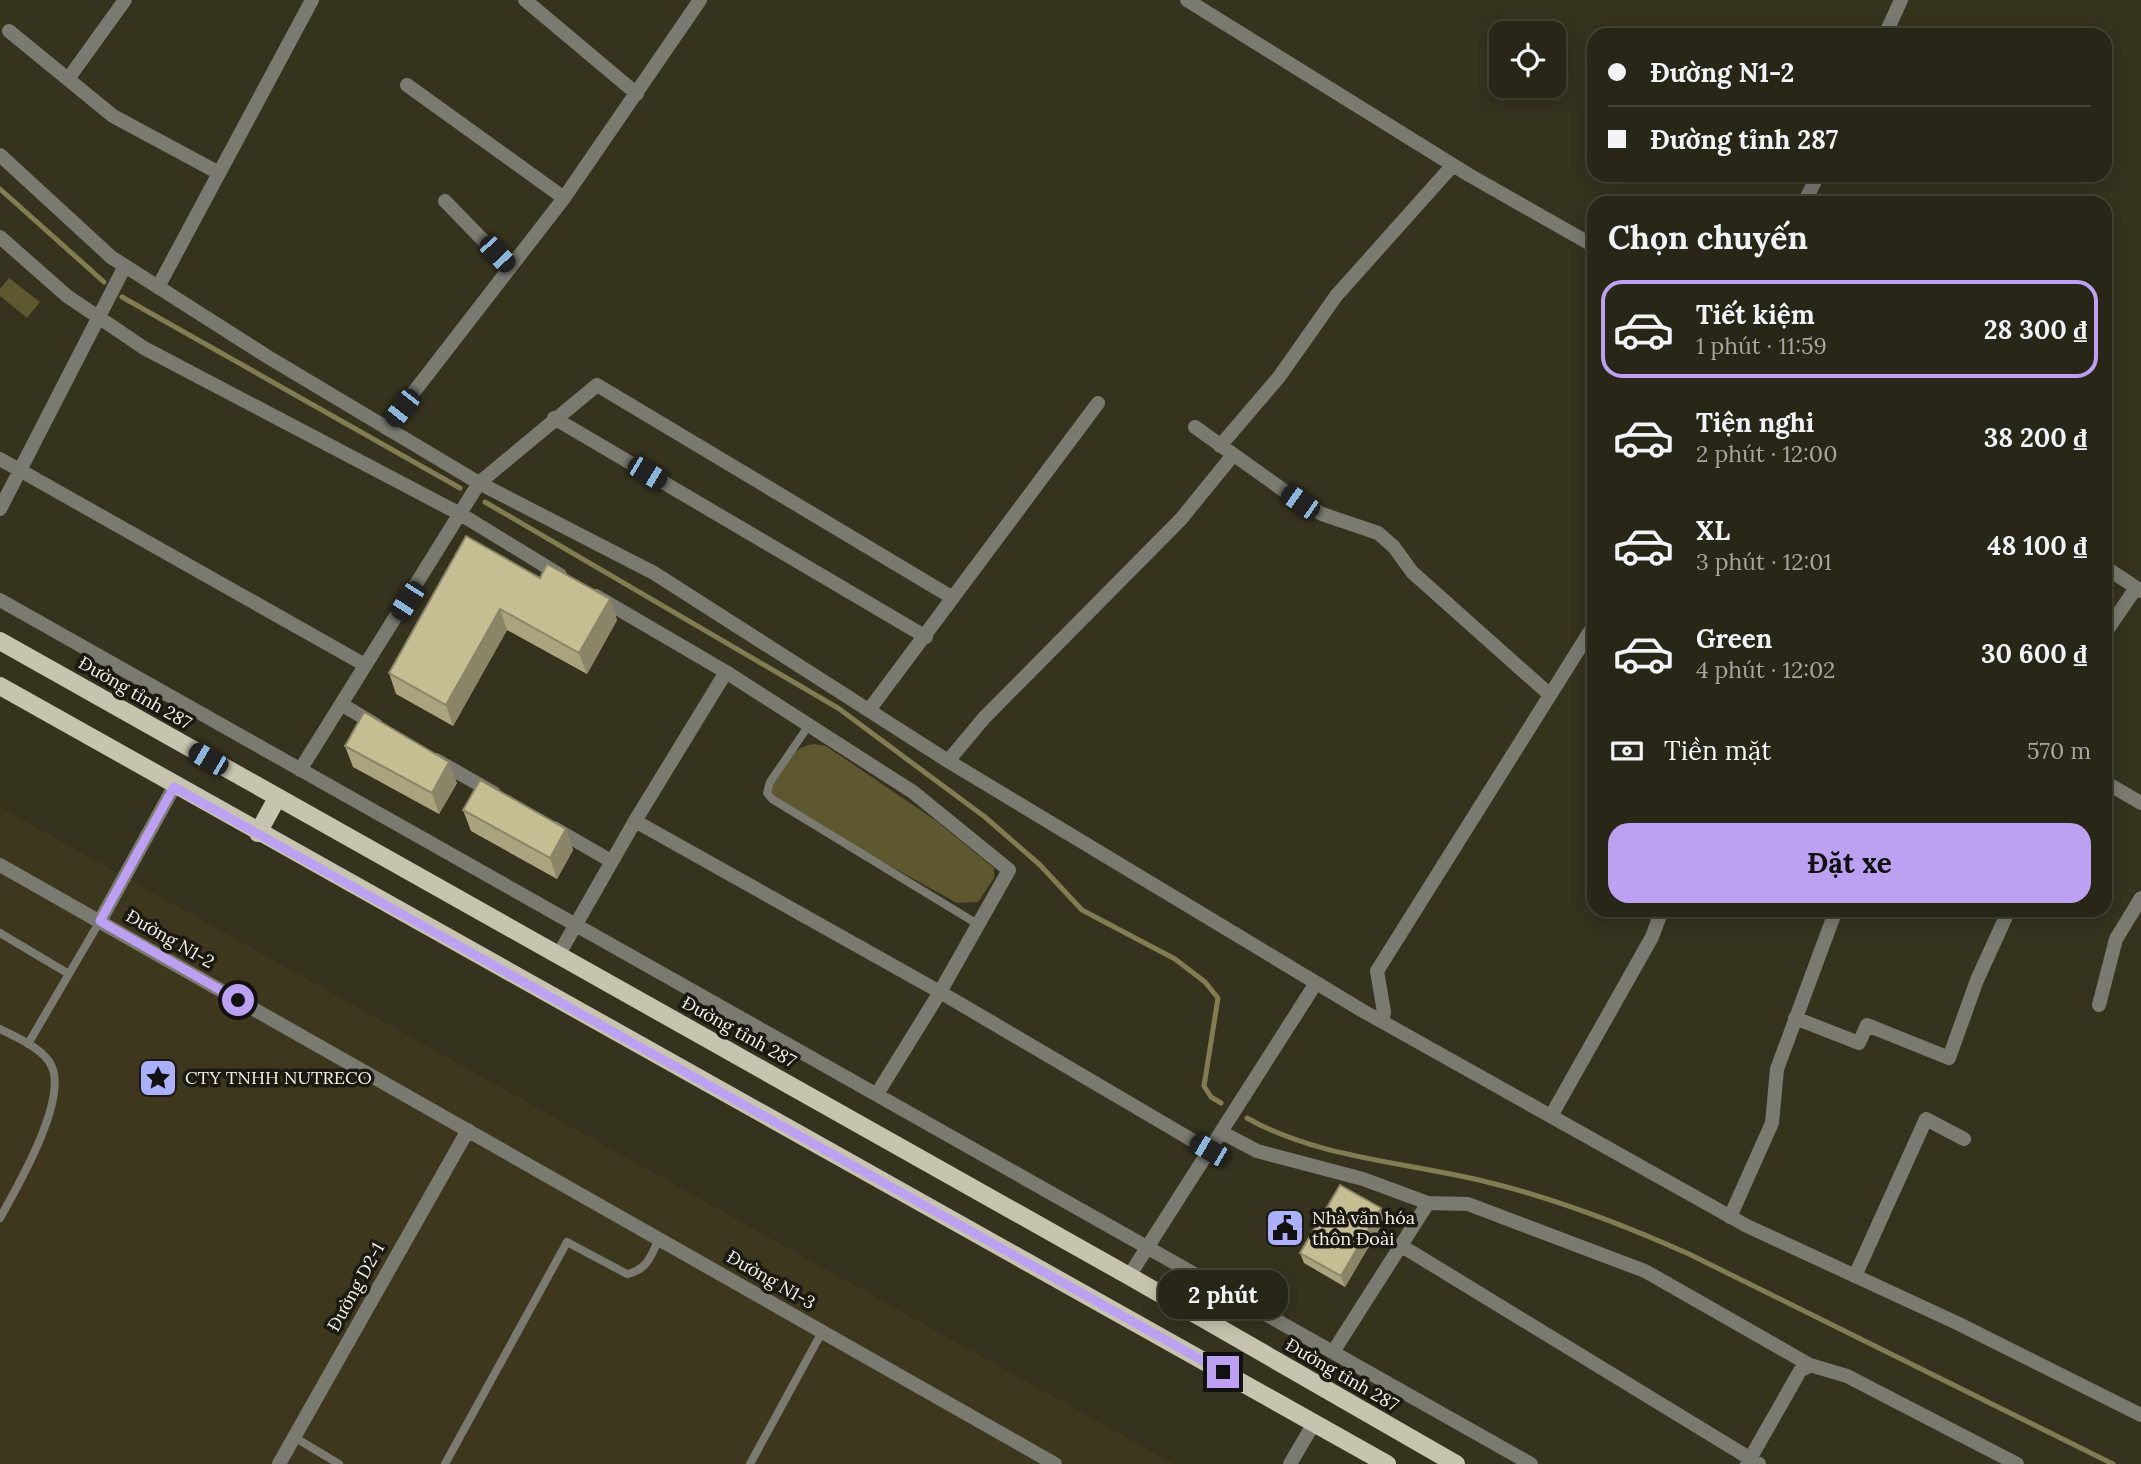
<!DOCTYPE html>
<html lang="vi">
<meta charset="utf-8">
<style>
body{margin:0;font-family:Lora,serif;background:#343223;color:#f1f3f6;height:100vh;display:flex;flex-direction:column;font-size:26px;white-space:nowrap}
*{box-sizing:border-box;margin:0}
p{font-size:23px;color:#a5a5a1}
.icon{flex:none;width:38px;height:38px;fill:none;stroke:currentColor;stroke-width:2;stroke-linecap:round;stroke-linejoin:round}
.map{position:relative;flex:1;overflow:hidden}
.details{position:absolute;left:1587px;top:196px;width:525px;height:721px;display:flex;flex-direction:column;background:#282616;border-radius:21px;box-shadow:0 4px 18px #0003,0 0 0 2px #444335}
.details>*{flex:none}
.top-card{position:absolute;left:1587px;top:28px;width:525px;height:154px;border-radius:21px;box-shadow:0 4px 18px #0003,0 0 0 2px #444335;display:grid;align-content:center;height:154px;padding:0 21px;background:#282616}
.controls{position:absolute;left:1489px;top:21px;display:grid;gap:14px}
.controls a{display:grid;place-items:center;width:77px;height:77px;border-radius:14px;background:#282616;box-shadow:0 4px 18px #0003,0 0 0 2px #444335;font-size:35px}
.end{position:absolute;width:32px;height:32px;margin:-16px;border:9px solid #bca0f2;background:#111;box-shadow:0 0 0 4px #111}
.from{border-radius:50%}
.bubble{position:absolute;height:49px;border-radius:21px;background:#282616;box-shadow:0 4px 18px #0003,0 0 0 2px #444335;font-size:23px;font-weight:800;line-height:49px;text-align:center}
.car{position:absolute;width:21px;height:42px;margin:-21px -10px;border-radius:9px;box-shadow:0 0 5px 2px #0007;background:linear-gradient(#222 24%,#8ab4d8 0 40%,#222 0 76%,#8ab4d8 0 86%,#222 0)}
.top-card b{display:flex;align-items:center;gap:24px;height:66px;font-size:26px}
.top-card b+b{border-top:2px solid #444335}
.top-card i{width:18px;height:18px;background:#f1f3f6}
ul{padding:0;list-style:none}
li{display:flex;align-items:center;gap:21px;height:98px;margin:0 14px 10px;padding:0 7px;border:4px solid transparent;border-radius:21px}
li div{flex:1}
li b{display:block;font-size:26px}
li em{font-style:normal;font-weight:800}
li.selected{border-color:#bca0f2}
li>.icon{width:63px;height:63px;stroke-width:1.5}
h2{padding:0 21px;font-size:32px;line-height:84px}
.pay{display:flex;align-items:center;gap:18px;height:77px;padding:0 21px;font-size:26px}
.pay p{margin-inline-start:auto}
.button{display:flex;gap:14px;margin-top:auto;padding:14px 21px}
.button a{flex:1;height:80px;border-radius:21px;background:#bca0f2;color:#111;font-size:28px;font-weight:800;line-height:80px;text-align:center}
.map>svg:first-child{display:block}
.built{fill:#3d381d}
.green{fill:#5e5830}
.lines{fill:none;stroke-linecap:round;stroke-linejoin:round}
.stream{stroke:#827c52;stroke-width:5}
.service{stroke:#7b7a70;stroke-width:8}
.minor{stroke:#7b7a70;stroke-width:14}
.tertiary{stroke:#7b7a70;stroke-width:14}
.primary{stroke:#c6c3ae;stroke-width:18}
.wall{fill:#a9a37e}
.shaded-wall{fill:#8a8566}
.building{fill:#c5be92;stroke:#8a8566;stroke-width:2}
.route{stroke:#bca0f2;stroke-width:9}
.labels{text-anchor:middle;stroke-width:7;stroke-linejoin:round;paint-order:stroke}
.street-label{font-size:18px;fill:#f5f3e7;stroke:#1b1911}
.poi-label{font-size:18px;fill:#f5f3e7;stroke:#1b1911;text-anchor:start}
</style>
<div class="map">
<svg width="2141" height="1464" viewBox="0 0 2141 1464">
<rect width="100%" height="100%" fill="#35321e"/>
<path class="built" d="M0,807L1174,1464H0Z"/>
<path class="green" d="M9,278L40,302L27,318L0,296V289Z
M815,744L826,746L935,820L994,868V878L978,902L957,903L779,804L769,788C781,769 790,746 815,744Z"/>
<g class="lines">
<path class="stream" d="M0,189L104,282
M122,297L460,488
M485,502L838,708L985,817L1040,865L1082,910L1175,959L1205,982L1218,998L1204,1086L1211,1097L1221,1103
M1247,1118C1317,1158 1406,1162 1483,1181C1555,1198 1622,1224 1689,1254L2113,1464"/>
<path class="service" d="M809,725L770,782L767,793L772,799L979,925
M0,933L69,974
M0,1029C16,1037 45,1049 52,1067C67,1102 17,1187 0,1218
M28,1044L100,921
M294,1437L339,1464
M445,1464L567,1242L627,1274C647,1270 651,1256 659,1239
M750,1464L822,1332"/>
<path class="minor" d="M525,0L637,94
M1187,0L1469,175L1594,246
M9,31L113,116L219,173
M1885,35L1901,0
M68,79L125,0
M407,85L564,198
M445,201L510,268
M1804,203L1818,175
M0,237L67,296L144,348L462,515L560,575
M158,287L312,0
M554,418L926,637
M1195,427L1300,502L1322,514L1378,533L1394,547L1412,572L1549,694
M386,428L564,198L700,0
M1220,446L1279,377L1336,296L1453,165
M0,459L365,665
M0,509L125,266
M2105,567L2141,591
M0,600L1531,1464
M2105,633L2136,588
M726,672L913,792L1009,870L940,992L877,1094
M341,704L376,725
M869,710L1098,403
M436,760L494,793
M948,761L984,718L1181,519L1233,455
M300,770L479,483L597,385L953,598
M2105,782L2141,803
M635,821L940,992L1209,1150
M554,828L611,861
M0,865L1055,1464
M100,921L174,787
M559,954L635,821L726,672L596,596
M2099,1005L2116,939L2141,898
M1795,1018L1859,1043L1867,1025L1949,1058L1977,980L2009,910
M1382,1021L1384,1012L1377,971L1594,625
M1551,1116L1652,937L1662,910
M1221,1132L1257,1151L1363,1179L1428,1203
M1730,1217L1772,1123L1777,1069L1836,910
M1400,1245L1759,1464
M1129,1276L1316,983
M1855,1276L1926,1119L1964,1139
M1333,1352L1428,1203L1468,1204L1645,1271L1810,1365
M279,1464L468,1130
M1290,1464L1314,1423
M1747,1464L1800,1371L1810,1365L1847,1376L2017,1464"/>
<path class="tertiary" d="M0,155L111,257L268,357L479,483L654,573L948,761L1363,1011L1747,1226L1957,1323L2141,1415"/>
<path class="primary" d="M0,641L1129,1276L1456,1464
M0,686L1387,1464
M258,833L277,798"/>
</g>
<path class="wall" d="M540,578L610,599L617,620L587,674L507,630L453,726L396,694L389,673Z
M345,746L457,783L439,814L353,767Z
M463,810L566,829L573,850L557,879L471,831Z
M1385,1219L1345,1287L1304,1263L1300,1253Z"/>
<path class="shaded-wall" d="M610,599L617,620L587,674L579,653Z
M500,609L507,630L453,726L446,705Z
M449,762L457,783L439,814L432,793Z
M566,829L573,850L557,879L550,858Z
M1381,1208L1385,1219L1345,1287L1341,1276Z"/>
<path class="building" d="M466,536L540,578L547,564L610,599L579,653L500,609L446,705L389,673Z
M364,712L449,762L432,793L345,746Z
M480,780L566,829L550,858L463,810Z
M1340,1185L1381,1208L1341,1276L1300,1253Z"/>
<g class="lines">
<path class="route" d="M238,1000L100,921L174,787L1223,1372"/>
</g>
<defs>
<symbol id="sight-square" viewBox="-11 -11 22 22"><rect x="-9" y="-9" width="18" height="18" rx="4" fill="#aab0fb" stroke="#1b1911"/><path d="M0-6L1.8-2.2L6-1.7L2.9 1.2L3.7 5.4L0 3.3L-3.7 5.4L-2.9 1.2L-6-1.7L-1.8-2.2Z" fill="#111"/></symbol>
<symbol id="civic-square" viewBox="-11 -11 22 22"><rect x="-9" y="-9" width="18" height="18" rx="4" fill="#aab0fb" stroke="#1b1911"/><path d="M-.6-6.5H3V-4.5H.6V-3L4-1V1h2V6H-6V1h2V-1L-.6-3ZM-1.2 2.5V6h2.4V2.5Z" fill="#111"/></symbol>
</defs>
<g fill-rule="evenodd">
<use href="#sight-square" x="136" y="1056" width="44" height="44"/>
<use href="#civic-square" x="1263" y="1206" width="44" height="44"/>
</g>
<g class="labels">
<g class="street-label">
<text transform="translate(135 693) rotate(30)" y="6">Đường tỉnh 287</text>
<text transform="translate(170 939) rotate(30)" y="6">Đường N1-2</text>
<text transform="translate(739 1032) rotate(29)" y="6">Đường tỉnh 287</text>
<text transform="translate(771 1280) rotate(30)" y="6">Đường N1-3</text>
<text transform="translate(356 1287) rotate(-61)" y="6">Đường D2-1</text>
<text transform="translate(1342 1375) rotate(30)" y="6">Đường tỉnh 287</text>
</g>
<g class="poi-label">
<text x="185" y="1084">CTY TNHH NUTRECO</text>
<text x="1312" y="1224">Nhà văn hóa<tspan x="1312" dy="21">thôn Đoài</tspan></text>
</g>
</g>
</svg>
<div class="controls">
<a><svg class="icon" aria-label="locate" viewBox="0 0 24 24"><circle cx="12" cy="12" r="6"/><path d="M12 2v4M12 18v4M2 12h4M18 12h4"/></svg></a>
</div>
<i class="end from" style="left:238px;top:1000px"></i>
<i class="end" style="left:1223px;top:1372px"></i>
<div class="bubble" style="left:1158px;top:1270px;width:130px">2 phút</div>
<i class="car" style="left:497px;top:254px;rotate:137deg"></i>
<i class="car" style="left:402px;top:408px;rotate:218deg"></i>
<i class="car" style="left:647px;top:473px;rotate:121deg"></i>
<i class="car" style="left:1300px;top:502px;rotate:305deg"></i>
<i class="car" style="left:407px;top:601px;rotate:213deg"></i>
<i class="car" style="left:208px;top:759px;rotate:300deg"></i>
<i class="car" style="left:1209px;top:1150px;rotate:300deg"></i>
<div class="top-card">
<b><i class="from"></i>Đường N1-2</b>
<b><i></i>Đường tỉnh 287</b>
</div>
<section class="details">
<h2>Chọn chuyến</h2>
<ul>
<li class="selected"><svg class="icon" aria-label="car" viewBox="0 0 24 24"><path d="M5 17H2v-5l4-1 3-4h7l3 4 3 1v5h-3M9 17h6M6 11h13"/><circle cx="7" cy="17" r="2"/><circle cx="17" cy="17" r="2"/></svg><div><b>Tiết kiệm</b><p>1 phút · 11:59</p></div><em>28 300 ₫</em></li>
<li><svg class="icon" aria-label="car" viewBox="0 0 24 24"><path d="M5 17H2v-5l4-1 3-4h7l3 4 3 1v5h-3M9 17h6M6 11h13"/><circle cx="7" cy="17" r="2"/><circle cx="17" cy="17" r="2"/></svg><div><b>Tiện nghi</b><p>2 phút · 12:00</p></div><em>38 200 ₫</em></li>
<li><svg class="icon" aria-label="car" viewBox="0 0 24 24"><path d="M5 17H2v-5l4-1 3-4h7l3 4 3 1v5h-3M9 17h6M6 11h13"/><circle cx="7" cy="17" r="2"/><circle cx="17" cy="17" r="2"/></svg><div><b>XL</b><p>3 phút · 12:01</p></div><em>48 100 ₫</em></li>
<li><svg class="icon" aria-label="car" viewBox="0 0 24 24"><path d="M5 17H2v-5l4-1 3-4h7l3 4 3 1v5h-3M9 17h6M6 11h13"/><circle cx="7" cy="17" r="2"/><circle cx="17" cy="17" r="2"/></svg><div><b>Green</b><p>4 phút · 12:02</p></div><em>30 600 ₫</em></li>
</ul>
<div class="pay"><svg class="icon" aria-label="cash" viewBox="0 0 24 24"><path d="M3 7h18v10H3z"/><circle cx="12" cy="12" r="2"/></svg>Tiền mặt<p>570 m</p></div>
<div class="button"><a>Đặt xe</a></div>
</section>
</div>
